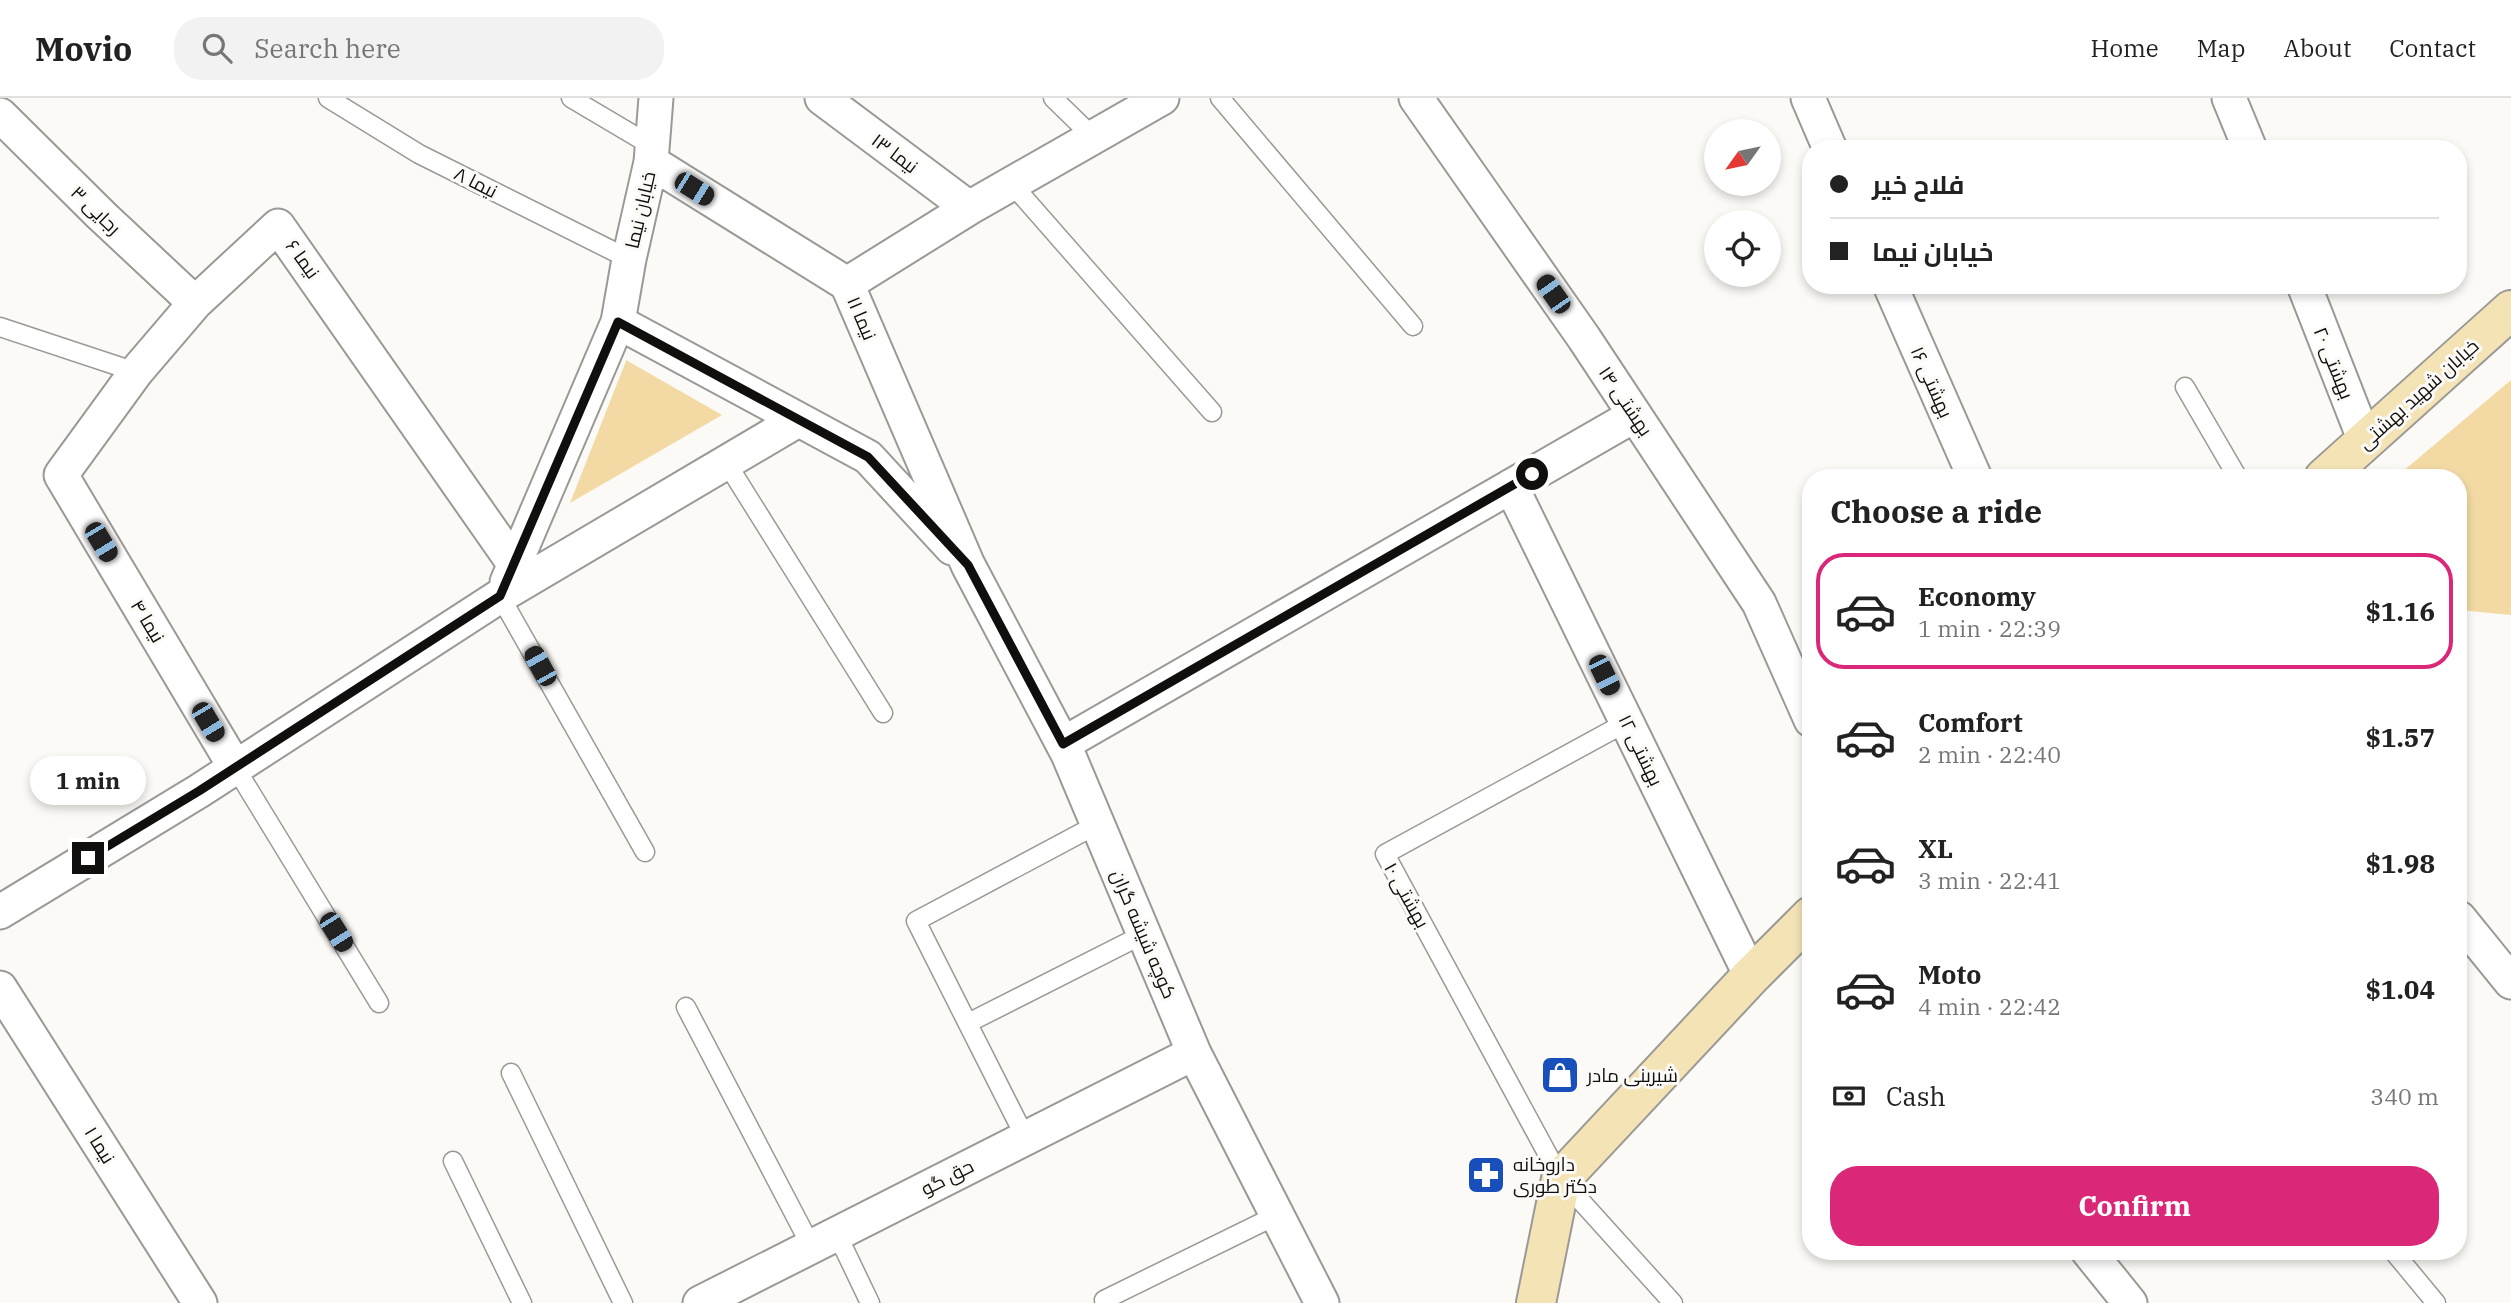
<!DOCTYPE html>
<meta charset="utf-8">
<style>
body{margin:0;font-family:"IBM Plex Serif",Cairo,serif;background:#f2f2f2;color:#222;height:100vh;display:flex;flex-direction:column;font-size:26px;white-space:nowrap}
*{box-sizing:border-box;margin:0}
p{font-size:23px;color:#767676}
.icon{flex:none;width:38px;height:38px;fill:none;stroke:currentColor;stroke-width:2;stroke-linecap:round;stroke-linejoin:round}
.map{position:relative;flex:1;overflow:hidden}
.details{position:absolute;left:1802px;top:371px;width:665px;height:791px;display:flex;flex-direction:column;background:#fff;border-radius:28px;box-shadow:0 4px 10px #0003}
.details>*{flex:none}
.banner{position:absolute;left:1802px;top:42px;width:665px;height:154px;border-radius:28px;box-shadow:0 4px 10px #0003;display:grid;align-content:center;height:154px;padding:0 28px;background:#fff}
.needle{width:46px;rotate:237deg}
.fabs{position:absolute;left:1704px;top:21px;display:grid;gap:14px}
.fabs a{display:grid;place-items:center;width:77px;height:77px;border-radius:50%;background:#fff;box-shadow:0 4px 10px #0003;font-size:35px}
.end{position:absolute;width:32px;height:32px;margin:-16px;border:9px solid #100f0e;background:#fff;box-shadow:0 0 0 4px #fff}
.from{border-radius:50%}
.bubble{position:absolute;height:49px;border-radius:24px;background:#fff;box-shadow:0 4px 10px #0003;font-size:23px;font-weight:700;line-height:49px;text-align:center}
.car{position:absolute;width:21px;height:42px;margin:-21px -10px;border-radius:9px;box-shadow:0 0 5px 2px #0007;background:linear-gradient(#222 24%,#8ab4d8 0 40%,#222 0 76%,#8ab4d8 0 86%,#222 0)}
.banner b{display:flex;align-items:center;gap:24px;height:66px;font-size:26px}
.banner b+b{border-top:2px solid #e0e0e0}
.banner i{width:18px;height:18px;background:#222}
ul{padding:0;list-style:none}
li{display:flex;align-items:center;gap:21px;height:116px;margin:0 14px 10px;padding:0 14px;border:4px solid transparent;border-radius:28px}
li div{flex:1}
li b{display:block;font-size:26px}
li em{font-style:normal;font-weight:700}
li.current{border-color:#db2777}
li>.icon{width:63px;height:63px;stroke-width:1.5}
h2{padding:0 28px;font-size:32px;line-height:84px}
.pay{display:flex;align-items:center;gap:18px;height:77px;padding:0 28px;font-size:26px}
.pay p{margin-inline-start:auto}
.cta{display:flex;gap:14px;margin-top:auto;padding:14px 28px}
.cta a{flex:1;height:80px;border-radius:28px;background:#db2777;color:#fff;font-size:28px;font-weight:700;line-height:80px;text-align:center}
header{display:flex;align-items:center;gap:42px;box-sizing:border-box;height:98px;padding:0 35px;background:#fff;border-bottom:2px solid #e0e0e0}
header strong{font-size:33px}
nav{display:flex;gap:38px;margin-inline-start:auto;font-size:24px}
.search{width:490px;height:63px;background:#f2f2f2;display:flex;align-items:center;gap:18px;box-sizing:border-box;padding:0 24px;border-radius:28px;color:#767676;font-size:26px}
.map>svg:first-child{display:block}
.green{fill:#f3daa5}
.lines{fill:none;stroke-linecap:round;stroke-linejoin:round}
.service-casing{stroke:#9a9996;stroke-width:21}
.minor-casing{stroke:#9a9996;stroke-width:37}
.secondary-casing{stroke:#9a9996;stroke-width:42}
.service{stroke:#fff;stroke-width:18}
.minor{stroke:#fff;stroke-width:33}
.secondary{stroke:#f3e3b5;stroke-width:38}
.route{stroke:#100f0e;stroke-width:9}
.labels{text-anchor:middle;stroke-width:6;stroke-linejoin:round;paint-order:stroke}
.street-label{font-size:19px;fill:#100f0e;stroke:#fbfaf6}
.poi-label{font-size:19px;fill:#100f0e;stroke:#fbfaf6;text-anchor:start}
</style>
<header>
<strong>Movio</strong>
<div class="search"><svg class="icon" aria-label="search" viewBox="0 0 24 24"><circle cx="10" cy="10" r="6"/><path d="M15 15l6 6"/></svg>Search here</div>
<nav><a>Home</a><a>Map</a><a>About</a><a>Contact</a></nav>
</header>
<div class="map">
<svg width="2511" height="1205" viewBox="0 0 2511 1205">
<rect width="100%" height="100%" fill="#fbfaf6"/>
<path class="green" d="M626,262L722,317L570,405L626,263Z
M2511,282V517L2459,512V380H2395Z"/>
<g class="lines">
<defs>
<path id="service" d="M328,0L419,56L629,161
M571,0L652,48
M1053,0L1093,39
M1220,0L1413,228
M1011,85L1212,314
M0,229L136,274
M2185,289L2238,380
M726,364L883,615
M500,498L645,754
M1627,624L1385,756L1561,1081L1673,1205
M235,669L379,905
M686,909L811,1148
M968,925L1144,836
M511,975L623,1205
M1025,1039L916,823L1098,726
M453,1063L522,1205
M837,1136L870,1205
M2393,1153L2436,1205
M1104,1202L1277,1117"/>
<path id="minor" d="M822,0L969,110
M1416,0L1584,240L1759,505L1811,622
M1808,0L1830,51
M2229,0L2250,51
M0,17L101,117L195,205
M651,64L847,186L968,467L1068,656L1194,955L1322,1205
M847,186L969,110L1162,0
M1890,187L1975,380
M2304,187L2365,343
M618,224L868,359L952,450
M1511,388L1751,878
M507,484L618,224L629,161L651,64L656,0
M1063,646L1635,317
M235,669L61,377L136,274L195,205L278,128L515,467
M0,814L199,693L500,498L798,322
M2459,820L2511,884
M0,890L200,1205
M2088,1153L2130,1205
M700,1205L1194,955"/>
<path id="secondary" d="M2324,380L2511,212
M1536,1205L1561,1081L1751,878L1811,818"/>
</defs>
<use href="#service" class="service-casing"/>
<use href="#minor" class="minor-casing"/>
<use href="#secondary" class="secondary-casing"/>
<use href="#service" class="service"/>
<use href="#minor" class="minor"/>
<use href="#secondary" class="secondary"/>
</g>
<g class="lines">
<path class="route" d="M88,760L199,693L500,498L618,224L868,359L968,467L1063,646L1532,376"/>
</g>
<defs>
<symbol id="shop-square" viewBox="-11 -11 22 22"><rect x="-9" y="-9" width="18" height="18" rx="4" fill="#184fbb" stroke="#fbfaf6"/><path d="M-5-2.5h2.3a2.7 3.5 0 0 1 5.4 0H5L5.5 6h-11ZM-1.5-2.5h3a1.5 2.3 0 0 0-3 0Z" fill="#fff"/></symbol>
<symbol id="pharmacy-square" viewBox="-11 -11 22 22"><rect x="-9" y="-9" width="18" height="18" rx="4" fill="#184fbb" stroke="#fbfaf6"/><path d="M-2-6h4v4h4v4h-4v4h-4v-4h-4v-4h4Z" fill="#fff"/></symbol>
</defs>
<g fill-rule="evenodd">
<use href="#shop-square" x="1538" y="955" width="44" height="44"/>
<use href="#pharmacy-square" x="1464" y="1055" width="44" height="44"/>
</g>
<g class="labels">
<g class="street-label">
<text transform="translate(895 55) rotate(37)" y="7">نیما ۱۳</text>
<text transform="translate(476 84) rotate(27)" y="7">نیما ۸</text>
<text transform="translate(96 112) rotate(44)" y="7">رجایی ۳</text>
<text transform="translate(640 112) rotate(-77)" y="7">خیابان نیما</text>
<text transform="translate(303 161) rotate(54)" y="7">نیما ۶</text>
<text transform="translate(862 220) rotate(67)" y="7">نیما ۱۱</text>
<text transform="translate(2334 265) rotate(68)" y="7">بهشتی ۲۰</text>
<text transform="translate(1932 284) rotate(66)" y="7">بهشتی ۱۶</text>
<text transform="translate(2418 296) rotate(-42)" y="7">خیابان شهید بهشتی</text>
<text transform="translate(1626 303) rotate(56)" y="7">بهشتی ۱۴</text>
<text transform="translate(148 523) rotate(59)" y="7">نیما ۴</text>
<text transform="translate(1641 652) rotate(64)" y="7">بهشتی ۱۲</text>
<text transform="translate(1407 797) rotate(61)" y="7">بهشتی ۱۰</text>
<text transform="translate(1144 836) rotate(67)" y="7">کوچه شیشه گران</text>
<text transform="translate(100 1047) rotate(58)" y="7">نیما ۱</text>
<text transform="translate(947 1079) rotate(-27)" y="7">حق گو</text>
</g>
<g class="poi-label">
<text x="1587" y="984">شیرینی مادر</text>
<text x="1513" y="1073">داروخانه<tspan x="1513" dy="22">دکتر طوری</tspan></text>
</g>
</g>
</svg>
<div class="fabs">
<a><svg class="needle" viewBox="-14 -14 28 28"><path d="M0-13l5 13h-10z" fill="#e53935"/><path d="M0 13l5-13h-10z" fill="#767676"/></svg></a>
<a><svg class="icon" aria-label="locate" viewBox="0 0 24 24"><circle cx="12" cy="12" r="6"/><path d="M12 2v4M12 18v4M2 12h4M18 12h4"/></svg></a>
</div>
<i class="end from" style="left:1532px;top:376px"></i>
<i class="end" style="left:88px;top:760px"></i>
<div class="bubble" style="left:30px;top:658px;width:116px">1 min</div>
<i class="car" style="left:694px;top:91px;rotate:122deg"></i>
<i class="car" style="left:1553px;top:196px;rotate:325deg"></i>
<i class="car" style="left:101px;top:444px;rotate:149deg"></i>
<i class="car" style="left:540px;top:568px;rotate:331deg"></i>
<i class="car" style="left:1604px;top:577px;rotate:154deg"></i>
<i class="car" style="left:208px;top:624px;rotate:149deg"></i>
<i class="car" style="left:336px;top:834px;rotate:148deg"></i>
<div class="banner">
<b><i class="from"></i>فلاح خیر</b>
<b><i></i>خیابان نیما</b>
</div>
<section class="details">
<h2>Choose a ride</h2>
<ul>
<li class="current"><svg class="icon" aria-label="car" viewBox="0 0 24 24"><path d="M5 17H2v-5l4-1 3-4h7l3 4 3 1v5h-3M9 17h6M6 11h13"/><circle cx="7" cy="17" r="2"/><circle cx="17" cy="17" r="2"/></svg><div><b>Economy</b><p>1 min · 22:39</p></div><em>$1.16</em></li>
<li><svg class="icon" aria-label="car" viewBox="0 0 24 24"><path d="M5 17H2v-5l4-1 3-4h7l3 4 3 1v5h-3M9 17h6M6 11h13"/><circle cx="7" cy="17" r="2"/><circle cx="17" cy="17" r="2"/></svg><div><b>Comfort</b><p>2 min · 22:40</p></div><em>$1.57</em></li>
<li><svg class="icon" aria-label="car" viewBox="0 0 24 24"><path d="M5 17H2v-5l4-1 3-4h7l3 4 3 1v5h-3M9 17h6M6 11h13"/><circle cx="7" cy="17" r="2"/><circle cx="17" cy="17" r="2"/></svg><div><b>XL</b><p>3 min · 22:41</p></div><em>$1.98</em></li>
<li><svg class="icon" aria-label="car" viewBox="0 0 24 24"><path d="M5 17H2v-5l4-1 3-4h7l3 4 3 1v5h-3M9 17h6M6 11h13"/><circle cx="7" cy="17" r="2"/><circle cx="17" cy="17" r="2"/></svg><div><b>Moto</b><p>4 min · 22:42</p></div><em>$1.04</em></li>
</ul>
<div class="pay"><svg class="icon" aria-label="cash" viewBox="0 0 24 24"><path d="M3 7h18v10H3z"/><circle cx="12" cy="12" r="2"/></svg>Cash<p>340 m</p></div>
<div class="cta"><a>Confirm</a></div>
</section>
</div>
